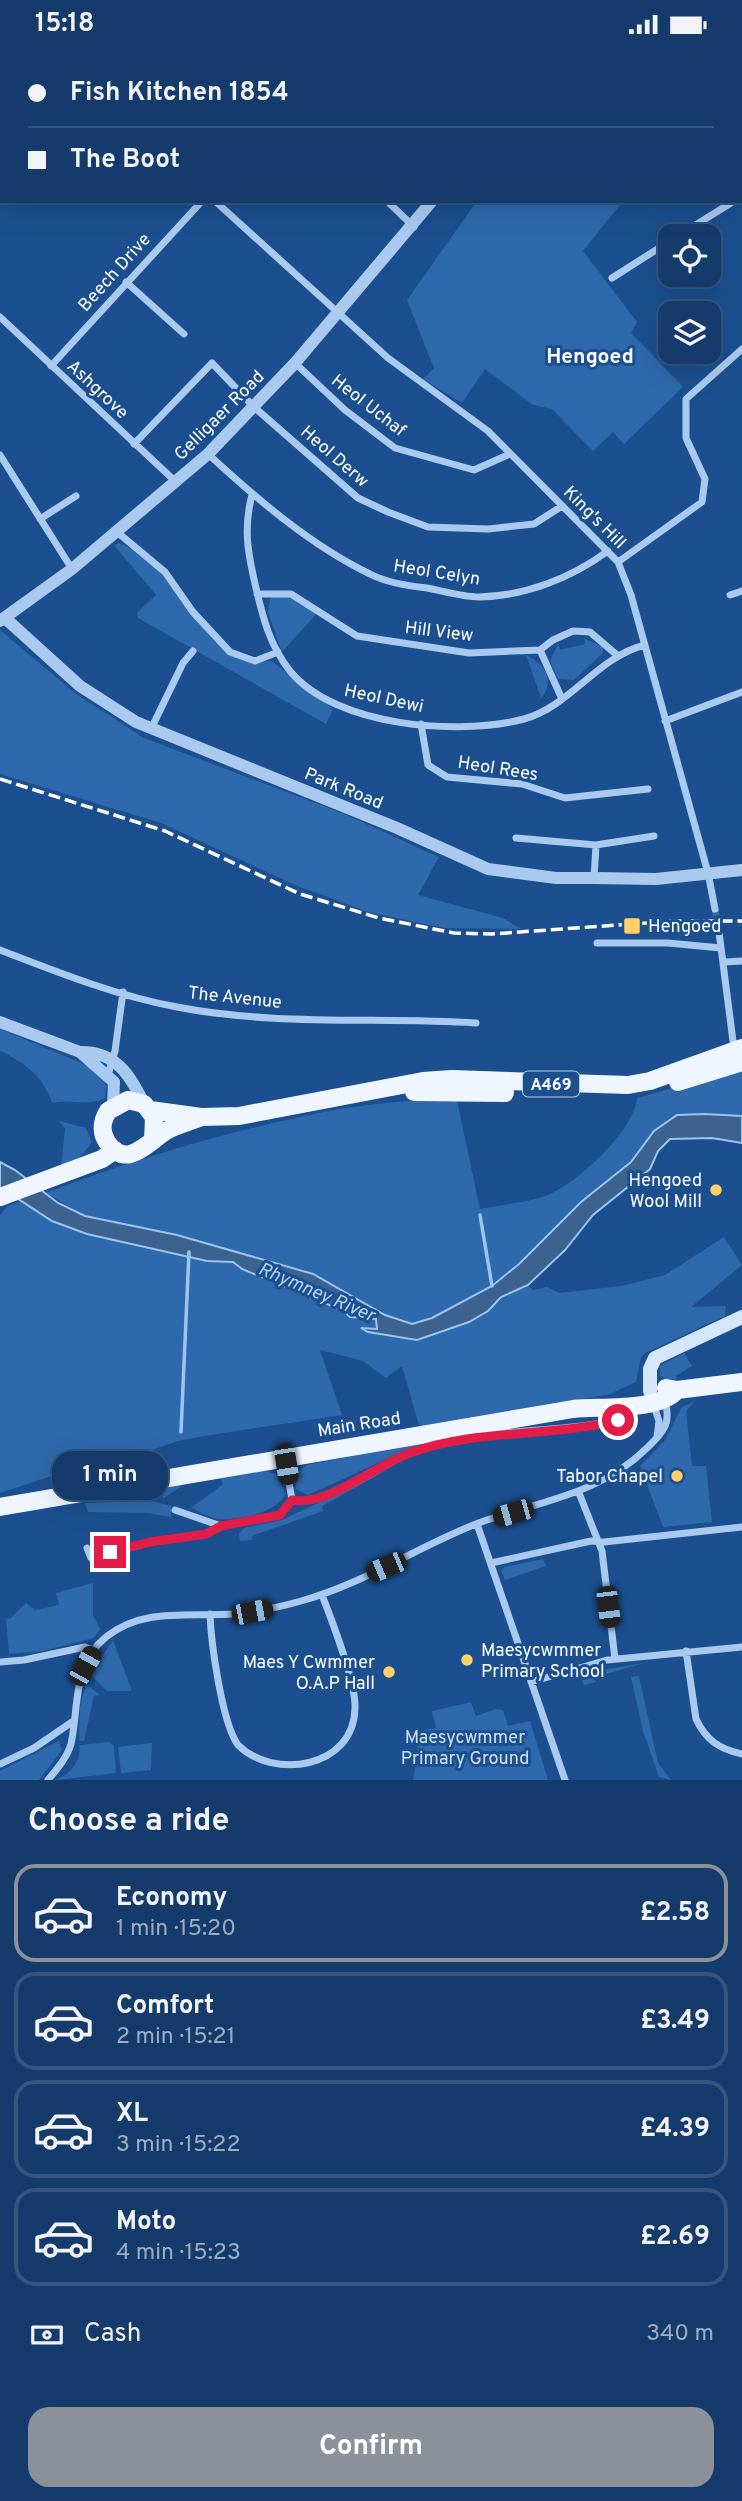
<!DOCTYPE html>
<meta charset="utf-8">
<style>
body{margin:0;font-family:Overpass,sans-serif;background:#1d4271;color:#f1f3f6;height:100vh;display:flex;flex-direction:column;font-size:26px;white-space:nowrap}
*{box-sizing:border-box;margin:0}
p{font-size:23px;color:#9dadc1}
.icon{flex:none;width:38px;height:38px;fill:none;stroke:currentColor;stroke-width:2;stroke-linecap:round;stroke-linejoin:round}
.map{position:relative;height:1731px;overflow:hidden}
.details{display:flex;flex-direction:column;background:#143b6b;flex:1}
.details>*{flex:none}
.guide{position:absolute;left:0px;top:0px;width:742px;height:154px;box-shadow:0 7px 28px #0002,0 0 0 2px #33557e;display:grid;align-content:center;height:154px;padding:0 28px;background:#143b6b}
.controls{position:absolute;left:658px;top:175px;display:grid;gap:14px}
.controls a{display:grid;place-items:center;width:63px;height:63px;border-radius:14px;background:#143b6b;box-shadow:0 7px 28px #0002,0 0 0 2px #33557e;font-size:35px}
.end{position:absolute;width:32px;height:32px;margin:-16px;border:9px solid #e11d48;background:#fff;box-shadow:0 0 0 4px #fff}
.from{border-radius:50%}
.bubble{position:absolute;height:49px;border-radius:21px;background:#143b6b;box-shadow:0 7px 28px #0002,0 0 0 2px #33557e;font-size:23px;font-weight:700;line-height:49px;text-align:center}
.car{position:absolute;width:21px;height:42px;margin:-21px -10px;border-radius:9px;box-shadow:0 0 5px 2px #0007;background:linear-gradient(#222 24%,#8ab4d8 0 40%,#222 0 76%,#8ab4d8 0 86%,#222 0)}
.guide b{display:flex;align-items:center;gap:24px;height:66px;font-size:26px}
.guide b+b{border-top:2px solid #33557e}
.guide i{width:18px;height:18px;background:#f1f3f6}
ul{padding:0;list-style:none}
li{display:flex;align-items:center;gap:21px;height:98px;margin:0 14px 10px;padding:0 14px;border:4px solid #33557e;border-radius:21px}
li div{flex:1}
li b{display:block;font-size:26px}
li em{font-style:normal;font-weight:700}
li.current{border-color:#8c9099}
li>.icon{width:63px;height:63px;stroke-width:1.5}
h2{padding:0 28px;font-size:32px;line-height:84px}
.pay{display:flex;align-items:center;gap:18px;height:77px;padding:0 28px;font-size:26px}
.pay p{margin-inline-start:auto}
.action{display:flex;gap:14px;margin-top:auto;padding:14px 28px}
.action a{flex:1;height:80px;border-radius:21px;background:#8c9099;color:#fff;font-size:28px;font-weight:700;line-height:80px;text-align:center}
.status{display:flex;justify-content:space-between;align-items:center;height:49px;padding:0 35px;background:#143b6b;direction:ltr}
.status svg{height:19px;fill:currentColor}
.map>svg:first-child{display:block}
.green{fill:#2e69ad}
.water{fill:#3c6290;stroke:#9cc4f0;stroke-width:2}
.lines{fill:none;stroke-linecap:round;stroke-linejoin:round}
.stream{stroke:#9cc4f0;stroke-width:3.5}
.minor-tunnel{stroke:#3d69a0;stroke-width:7;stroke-dasharray:7 3.5;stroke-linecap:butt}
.minor{stroke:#a9c9ee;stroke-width:7}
.tertiary{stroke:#a9c9ee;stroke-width:12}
.secondary{stroke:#d6e6fa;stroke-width:14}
.primary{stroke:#f0f6ff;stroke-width:18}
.rail{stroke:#fff;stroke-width:3.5;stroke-dasharray:12 5;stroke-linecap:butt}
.route{stroke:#e11d48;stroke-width:9}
.poi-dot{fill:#ffd166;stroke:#1b4f8f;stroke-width:2.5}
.labels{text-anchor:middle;stroke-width:6;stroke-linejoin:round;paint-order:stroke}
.shield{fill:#1b4f8f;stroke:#bbcadd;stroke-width:2}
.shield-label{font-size:16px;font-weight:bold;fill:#fff}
.street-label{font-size:18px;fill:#fff;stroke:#1b4f8f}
.poi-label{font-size:18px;fill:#fff;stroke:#1b4f8f;text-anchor:end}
.park-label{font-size:18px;fill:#cfe3fa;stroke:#1b4f8f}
.water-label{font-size:19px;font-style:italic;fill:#b5d3f5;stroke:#1b4f8f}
.quarter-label{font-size:21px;font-weight:bold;fill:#fff;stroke:#1b4f8f}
</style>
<div class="status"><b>15:18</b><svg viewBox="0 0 49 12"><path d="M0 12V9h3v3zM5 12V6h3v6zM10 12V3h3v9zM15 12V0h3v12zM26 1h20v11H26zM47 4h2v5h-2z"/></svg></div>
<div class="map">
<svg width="742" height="1731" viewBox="0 0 742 1731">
<rect width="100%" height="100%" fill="#1b4f8f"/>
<path class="green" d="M477,152H623L583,202L637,273L631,284L683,338L624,395L613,383L593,402L552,360L533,356L485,320L462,354L423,330L434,319L407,251Z
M119,494L136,502L164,524L229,604L255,614L272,612L333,660L326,675L138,569L137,564L156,546L114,496Z
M274,546H286L318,563L282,603L268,563L270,550Z
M0,581L76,645L144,689L342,764L439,808L418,846L503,869L521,880L444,879L368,863L295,836L161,774L0,725Z
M584,589L603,598V604L574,631L558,630L550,612L558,595L560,601L585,595Z
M526,606C544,614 556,632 541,649Z
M0,980L91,1018L106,1036L105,1049C89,1058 70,1050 52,1054C42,1025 26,1016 0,1001Z
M742,1020V1067L677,1066L654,1082L631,1113L581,1153L519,1215L492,1237L432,1269L412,1275L385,1266L313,1225L177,1186L85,1167L46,1144C139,1108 235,1080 334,1061C374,1054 416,1052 456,1047L480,1160C502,1155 530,1154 550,1145C579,1132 634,1082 637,1049Z
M59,1072L86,1079L92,1093L79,1109L61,1118L65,1080Z
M21,1152L52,1172L207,1212L233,1213L242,1220L344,1262L350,1268L376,1270L379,1275L378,1280L373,1281L375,1285L488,1262L501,1248L528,1236L533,1241L547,1238L559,1244L621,1237L665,1226L724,1188L742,1216L691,1258L726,1257L725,1267L647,1303L641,1308L636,1333L610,1345L420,1380L402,1317L386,1329L363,1312L320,1301L342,1366C291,1374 238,1381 187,1390C152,1396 120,1424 83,1412L67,1422L0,1444V1166L8,1157Z
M684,1304L692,1317L676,1327L677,1330L669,1332L660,1327V1317Z
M695,1352L686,1362L692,1417H706L712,1473L663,1478L640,1417L665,1391L682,1358Z
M426,1392L308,1446L296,1440V1424L307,1416Z
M262,1421L278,1426L285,1445C278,1464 236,1472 217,1470C208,1468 199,1462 191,1459L222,1436L221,1429L184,1435L163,1450L160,1436Z
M387,1421L322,1457L323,1462L252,1487V1491L240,1492L239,1485L244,1479L282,1471Z
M135,1447L171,1457V1468L148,1464L88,1463L85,1454L114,1453Z
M543,1510L546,1517L505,1531L501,1522L504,1518Z
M93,1534V1566L100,1580L94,1589L42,1602L9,1605L6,1569L10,1570L26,1554L35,1561L59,1556L56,1544Z
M113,1591L132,1642H107L90,1625Z
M644,1614L595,1628L596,1633L584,1636L582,1631L595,1622Z
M639,1627L658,1714L671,1731L659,1728L643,1682L631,1628Z
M86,1635L100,1646L94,1647L84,1692H79L80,1658Z
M471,1653L476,1667L496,1660L503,1661L508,1677L530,1672L548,1731H413L418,1701L415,1690L420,1682L436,1679L432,1662Z
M59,1692L62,1701L39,1731H0V1722Z
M110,1693L114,1698L116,1724L56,1731C71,1724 82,1712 79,1696Z
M152,1694L151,1721L121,1724L118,1698Z"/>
<path class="water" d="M704,1065L742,1067V1094L712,1089L670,1090L658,1102L650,1120L593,1166L565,1201L528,1236L501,1248L488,1262L469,1273L417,1291L368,1283L361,1279L377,1280L376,1270L350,1268L344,1262L242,1220L233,1213L207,1212L87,1185L52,1172L0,1138V1113L15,1121L58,1154L85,1167L177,1186L313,1225L385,1266L412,1275L432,1269L492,1237L519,1215L581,1153L631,1113L654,1082L677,1066Z"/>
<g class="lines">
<path class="stream" d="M480,1166L492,1237
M181,1383L189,1203"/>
<path class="minor-tunnel" d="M715,860L719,883"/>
<path class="minor" d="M378,0V2
M740,52L742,50
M0,131L2,130
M740,138L742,140
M740,148L742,147
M215,152L388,309L488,382L618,513L631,546L708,824L715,860
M387,152L414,178
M678,187L734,152
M612,229L670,192
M126,233L184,285
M0,268L176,433
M295,314L345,361L395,399L474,421L510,405
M51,317L202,152
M134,395L212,314L254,358L358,449L388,463L428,478L488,480L534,475L562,457
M208,405C257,450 310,496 370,525C387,534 408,537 427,539C443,542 462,548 479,548C526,547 571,529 608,502
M0,406L72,520
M252,446C243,480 248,505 256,539C263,569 270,597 290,622C336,678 458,687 524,670C571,657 597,608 645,596
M40,470L76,447
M117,483L165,523L193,563L230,603L255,612L278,603
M618,513L702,453L705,430L686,389V350L742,300
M257,545H291L357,587L469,604L540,601L553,591L573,582L590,583L617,606
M730,546L742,542
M540,601L562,650
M665,672L742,643
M421,675L428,716L447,728L522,735L565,749L648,740
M151,680L183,614L193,602
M516,789L596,796L654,787
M594,829L596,796
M719,883L734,1000
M597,894H668L721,899
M0,901C57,923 117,947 177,958C275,977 377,968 476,974
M724,913L742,912
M108,1026L115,1002L123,943
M653,1354L659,1372L657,1388
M579,1444L602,1502L615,1610
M292,1451C327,1459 380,1415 415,1402C484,1377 561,1386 632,1368
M175,1461L221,1477L280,1466L292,1451L285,1409
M477,1475L565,1731
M87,1499L91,1509L151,1493L207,1485L221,1477
M491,1514L591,1492L604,1493L742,1478
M210,1565C211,1594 222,1674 238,1696C273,1731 354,1720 355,1659C356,1633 332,1572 322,1546
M686,1602L696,1670C706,1691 719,1700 742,1705
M0,1613L24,1611L85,1598L94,1601
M531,1633L607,1611L742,1598
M0,1715L34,1699L72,1673
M48,1731C56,1721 67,1709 71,1695C79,1659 72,1615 106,1588C144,1558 189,1568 234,1565C256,1563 280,1558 301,1552C363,1535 417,1498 476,1475C537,1452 599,1447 648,1398C665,1381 672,1374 664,1349"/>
<path class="tertiary" d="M541,2L542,0
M5,569L80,637L136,673L397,779L488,820L556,829H594L656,830L742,821
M0,572L72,520L208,405L295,314L432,152
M0,973L80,1003L114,1033L113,1056
M80,1003C116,1002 131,1027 145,1057"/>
<path class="secondary" d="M650,1342V1320L655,1309L742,1268"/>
<path class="primary" d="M678,1033L742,1013
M414,1043L505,1044
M150,1061L201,1068L239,1067L423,1032L452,1030L628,1036L650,1032L742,999
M153,1092L154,1068L144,1055L128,1051L108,1062C102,1072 100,1082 107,1093C126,1122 148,1093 166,1082C176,1076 190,1073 201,1068
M0,1148L102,1110L115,1101
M666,1339L677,1341L742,1333
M0,1458L573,1360C599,1357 659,1363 677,1341"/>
<path class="rail" d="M0,730L165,782L300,845L379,869L454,884L492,885L674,872H742"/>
</g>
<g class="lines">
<path class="route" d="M110,1503L150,1493L206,1485L221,1477L280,1466L292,1451C327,1458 376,1416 410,1404C477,1379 551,1389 618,1371"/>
</g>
<g class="poi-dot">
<rect x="623" y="868" width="18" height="18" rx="3.5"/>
<circle cx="716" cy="1141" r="7"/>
<circle cx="677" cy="1427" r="7"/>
<circle cx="467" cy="1611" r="7"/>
<circle cx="389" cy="1623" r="7"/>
</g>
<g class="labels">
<rect class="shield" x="523" y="1022.5" width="56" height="25" rx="5"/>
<g class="shield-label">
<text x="551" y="1041">A469</text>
</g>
<g class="street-label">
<text transform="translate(114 223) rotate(-48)" y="6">Beech Drive</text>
<text transform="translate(98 340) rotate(43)" y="6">Ashgrove</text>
<text transform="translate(369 356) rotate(38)" y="6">Heol Uchaf</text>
<text transform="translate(219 366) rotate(-45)" y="6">Gelligaer Road</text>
<text transform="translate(335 407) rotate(41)" y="6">Heol Derw</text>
<text transform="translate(595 468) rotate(45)" y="6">King's Hill</text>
<text transform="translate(437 523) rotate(9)" y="6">Heol Celyn</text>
<text transform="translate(439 582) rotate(7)" y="6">Hill View</text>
<text transform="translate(384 649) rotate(12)" y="6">Heol Dewi</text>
<text transform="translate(498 719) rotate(9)" y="6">Heol Rees</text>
<text transform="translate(344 739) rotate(22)" y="6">Park Road</text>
<text transform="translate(235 948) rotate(6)" y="6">The Avenue</text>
<text transform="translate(359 1375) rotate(-9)" y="6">Main Road</text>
</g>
<g class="poi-label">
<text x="648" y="883" text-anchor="start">Hengoed</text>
<text x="702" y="1137">Hengoed<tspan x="702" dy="21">Wool Mill</tspan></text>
<text x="663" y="1433">Tabor Chapel</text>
<text x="481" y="1607" text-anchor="start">Maesycwmmer<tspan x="481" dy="21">Primary School</tspan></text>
<text x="375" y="1619">Maes Y Cwmmer<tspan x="375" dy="21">O.A.P Hall</tspan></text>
</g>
<g class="park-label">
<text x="465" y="1694">Maesycwmmer<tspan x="465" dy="21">Primary Ground</tspan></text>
</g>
<g class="water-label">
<text transform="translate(317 1242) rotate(23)" y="7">Rhymney River</text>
</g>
<g class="quarter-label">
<text x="590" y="314">Hengoed</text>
</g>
</g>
</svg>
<div class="controls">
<a><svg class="icon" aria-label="locate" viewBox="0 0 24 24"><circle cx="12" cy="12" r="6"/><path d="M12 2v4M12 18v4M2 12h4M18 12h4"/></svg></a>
<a><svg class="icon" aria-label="layers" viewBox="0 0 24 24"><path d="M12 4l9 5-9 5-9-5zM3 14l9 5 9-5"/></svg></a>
</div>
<i class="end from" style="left:618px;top:1371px"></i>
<i class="end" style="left:110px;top:1503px"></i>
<div class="bubble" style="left:52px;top:1402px;width:116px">1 min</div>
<i class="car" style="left:286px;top:1415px;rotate:171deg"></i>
<i class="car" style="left:513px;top:1464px;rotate:254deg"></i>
<i class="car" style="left:386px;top:1518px;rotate:247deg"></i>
<i class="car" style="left:608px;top:1558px;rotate:173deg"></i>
<i class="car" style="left:252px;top:1563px;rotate:79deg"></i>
<i class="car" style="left:85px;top:1617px;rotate:29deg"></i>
<div class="guide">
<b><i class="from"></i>Fish Kitchen 1854</b>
<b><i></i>The Boot</b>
</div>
</div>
<section class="details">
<h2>Choose a ride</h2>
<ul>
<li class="current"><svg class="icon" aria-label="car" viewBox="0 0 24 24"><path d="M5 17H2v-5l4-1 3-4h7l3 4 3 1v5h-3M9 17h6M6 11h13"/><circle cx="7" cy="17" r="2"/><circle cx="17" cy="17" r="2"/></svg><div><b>Economy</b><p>1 min · 15:20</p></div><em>£2.58</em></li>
<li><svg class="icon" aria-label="car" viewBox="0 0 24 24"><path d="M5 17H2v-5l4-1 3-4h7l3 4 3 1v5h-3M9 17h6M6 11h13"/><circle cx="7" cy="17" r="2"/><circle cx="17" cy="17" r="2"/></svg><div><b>Comfort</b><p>2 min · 15:21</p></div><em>£3.49</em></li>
<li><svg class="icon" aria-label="car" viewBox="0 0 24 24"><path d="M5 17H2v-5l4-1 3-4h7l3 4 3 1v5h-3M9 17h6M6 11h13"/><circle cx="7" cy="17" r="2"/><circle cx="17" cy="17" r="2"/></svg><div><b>XL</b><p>3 min · 15:22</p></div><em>£4.39</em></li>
<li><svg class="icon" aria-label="car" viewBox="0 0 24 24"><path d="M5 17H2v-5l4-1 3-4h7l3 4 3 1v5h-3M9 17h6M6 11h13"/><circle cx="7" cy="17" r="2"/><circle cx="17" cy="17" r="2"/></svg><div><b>Moto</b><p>4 min · 15:23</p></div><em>£2.69</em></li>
</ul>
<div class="pay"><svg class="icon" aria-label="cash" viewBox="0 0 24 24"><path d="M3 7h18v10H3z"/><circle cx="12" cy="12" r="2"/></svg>Cash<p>340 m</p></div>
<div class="action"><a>Confirm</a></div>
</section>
